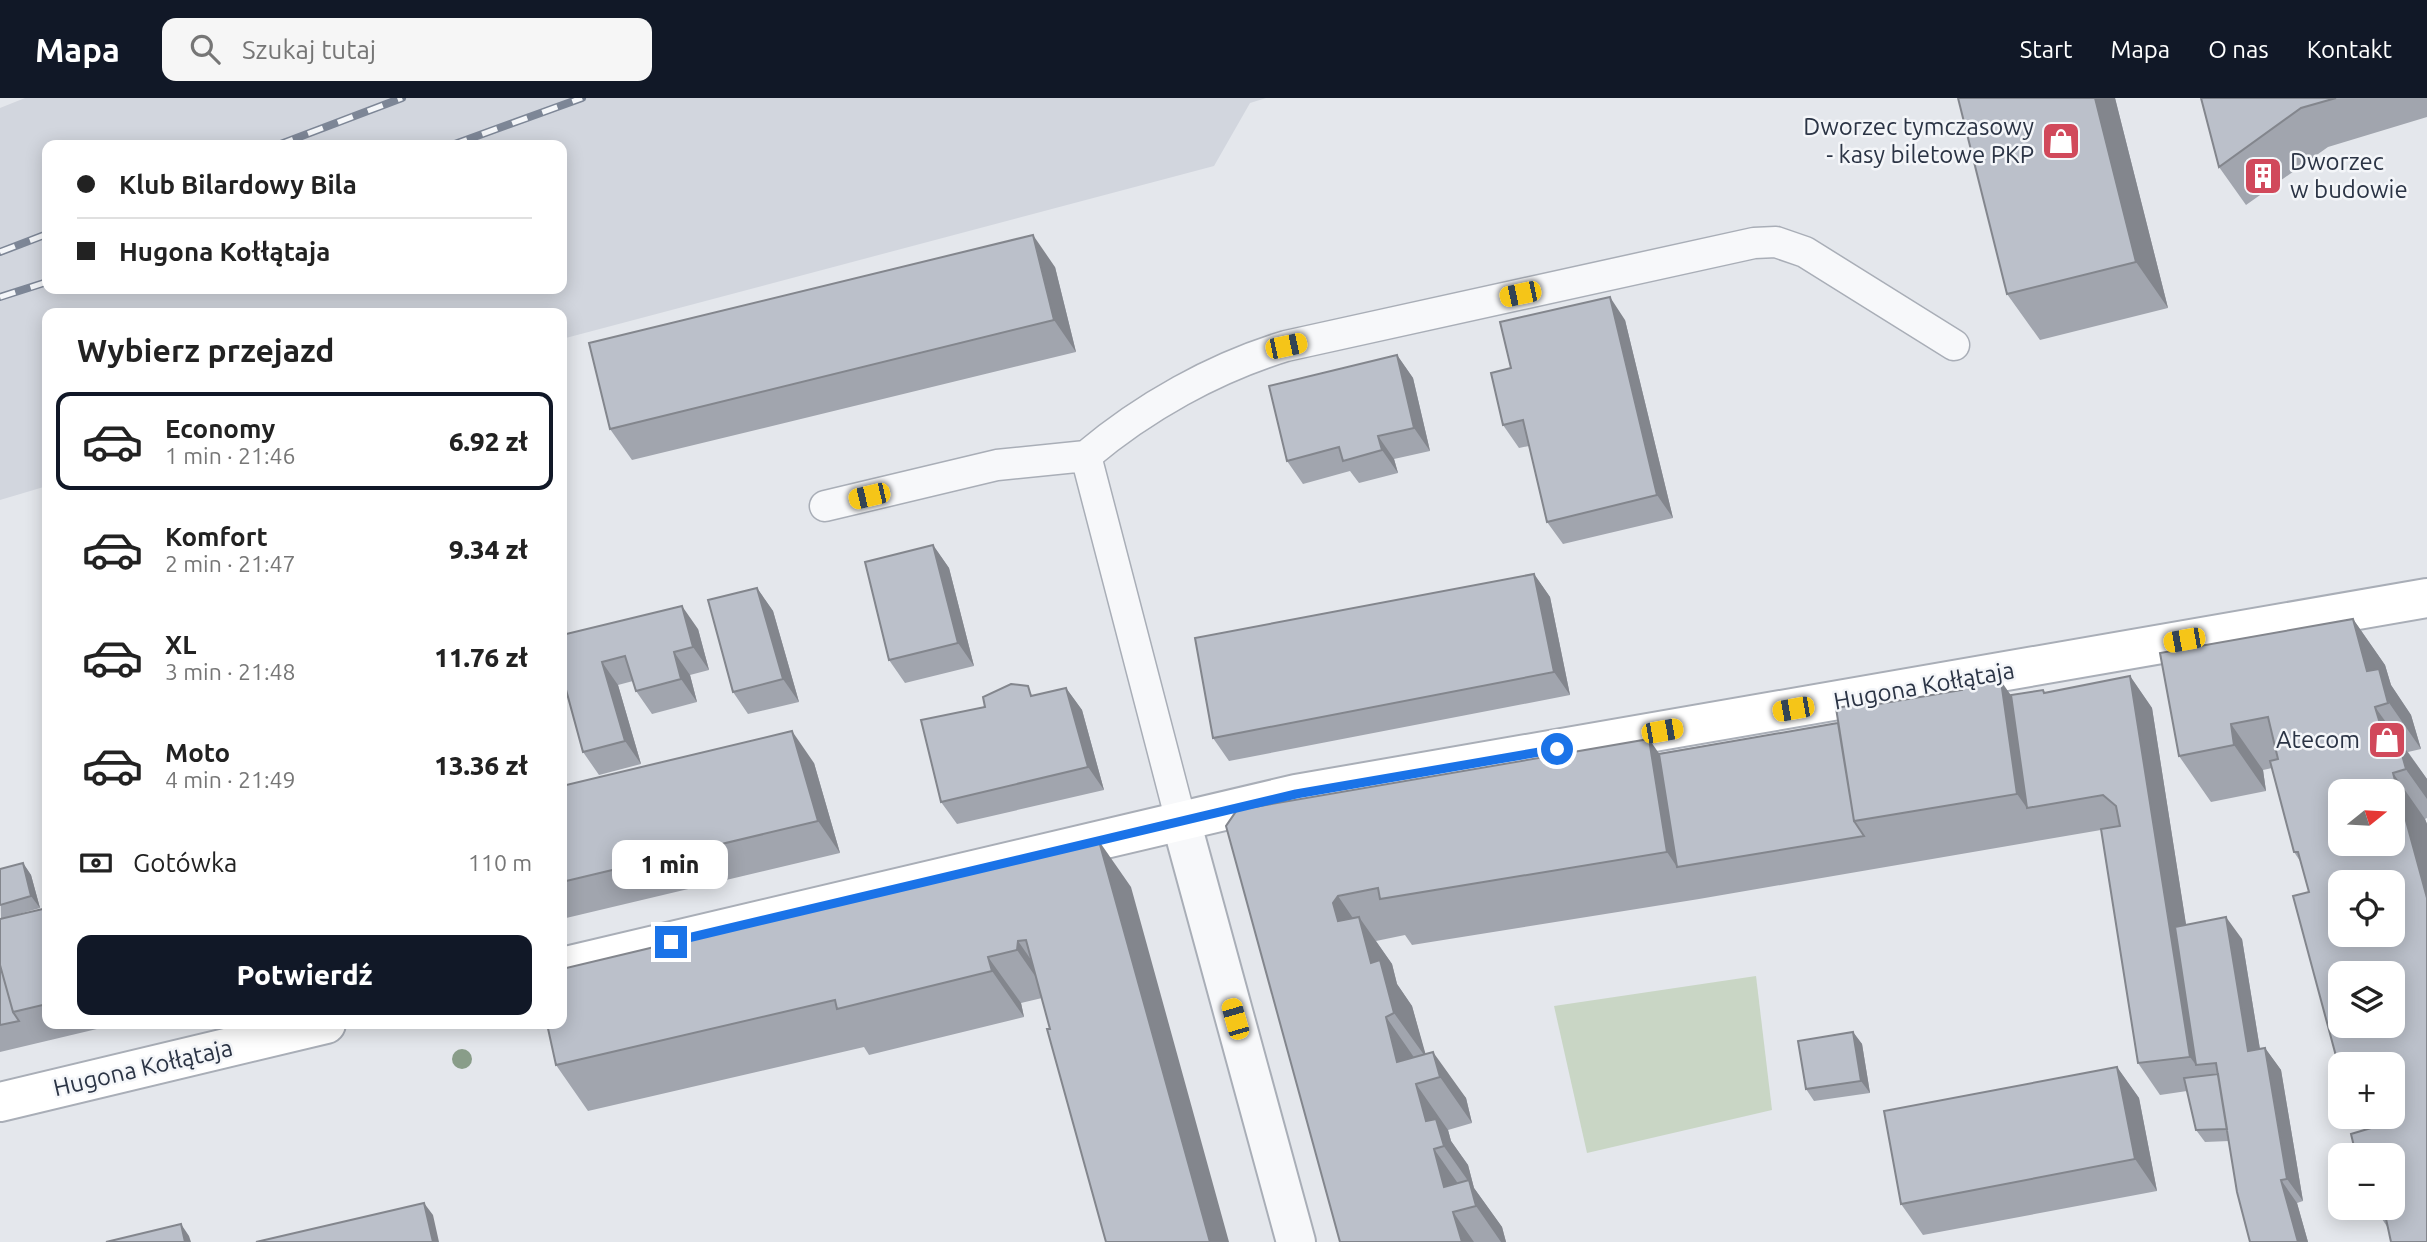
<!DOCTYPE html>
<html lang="pl">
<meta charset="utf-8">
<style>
body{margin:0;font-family:Ubuntu,sans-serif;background:#f6f6f6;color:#222;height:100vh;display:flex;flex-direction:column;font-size:26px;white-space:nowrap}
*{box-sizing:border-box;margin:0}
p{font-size:23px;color:#767676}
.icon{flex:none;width:38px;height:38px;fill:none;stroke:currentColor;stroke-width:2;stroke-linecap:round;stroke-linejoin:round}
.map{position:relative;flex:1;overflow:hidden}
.panel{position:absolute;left:42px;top:210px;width:525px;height:721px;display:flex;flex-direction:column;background:#fff;border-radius:14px;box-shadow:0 4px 18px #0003}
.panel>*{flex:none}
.hud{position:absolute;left:42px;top:42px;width:525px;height:154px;border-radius:14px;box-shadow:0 4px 18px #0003;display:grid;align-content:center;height:154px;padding:0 35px;background:#fff}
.needle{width:46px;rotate:72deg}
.controls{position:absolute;left:2328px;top:681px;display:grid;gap:14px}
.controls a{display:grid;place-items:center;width:77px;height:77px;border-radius:14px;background:#fff;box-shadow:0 4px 18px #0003;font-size:35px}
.end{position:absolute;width:32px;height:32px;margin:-16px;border:9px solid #1a73e8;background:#fff;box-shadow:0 0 0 4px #fff}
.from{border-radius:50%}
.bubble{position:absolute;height:49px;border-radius:14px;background:#fff;box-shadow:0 4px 18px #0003;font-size:23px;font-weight:800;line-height:49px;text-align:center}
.car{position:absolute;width:21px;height:42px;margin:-21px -10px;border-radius:9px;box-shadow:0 0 5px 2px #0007;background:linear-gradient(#f5c518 24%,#345 0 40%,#f5c518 0 76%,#345 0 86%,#f5c518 0)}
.hud b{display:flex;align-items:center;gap:24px;height:66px;font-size:26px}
.hud b+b{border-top:2px solid #e0e0e0}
.hud i{width:18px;height:18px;background:#222}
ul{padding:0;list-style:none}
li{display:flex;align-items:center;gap:21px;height:98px;margin:0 14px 10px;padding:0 21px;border:4px solid transparent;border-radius:14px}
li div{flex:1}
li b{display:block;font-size:26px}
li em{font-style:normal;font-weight:800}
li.current{border-color:#111827}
li>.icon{width:63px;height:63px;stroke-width:1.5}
h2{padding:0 35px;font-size:32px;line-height:84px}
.pay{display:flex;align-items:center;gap:18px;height:77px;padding:0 35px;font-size:26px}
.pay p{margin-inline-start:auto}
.primary-button{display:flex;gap:14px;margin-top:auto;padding:14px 35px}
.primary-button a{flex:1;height:80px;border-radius:14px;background:#111827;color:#fff;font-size:28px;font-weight:800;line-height:80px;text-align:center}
header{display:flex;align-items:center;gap:42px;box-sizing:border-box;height:98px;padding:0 35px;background:#111827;color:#fff}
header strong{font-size:33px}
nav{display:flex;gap:38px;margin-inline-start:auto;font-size:24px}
.search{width:490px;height:63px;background:#f6f6f6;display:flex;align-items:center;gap:18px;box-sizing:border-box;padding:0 24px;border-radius:14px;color:#767676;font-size:26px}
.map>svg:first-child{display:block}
.built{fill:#d2d6de;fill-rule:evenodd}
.green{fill:#c9d6c5}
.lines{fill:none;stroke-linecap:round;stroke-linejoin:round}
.lane-casing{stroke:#a9aeb7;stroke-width:33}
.street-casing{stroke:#a9aeb7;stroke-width:42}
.secondary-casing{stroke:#a9aeb7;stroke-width:42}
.lane{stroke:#f7f8fa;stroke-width:30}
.street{stroke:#f7f8fa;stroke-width:38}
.secondary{stroke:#fff;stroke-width:38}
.rail-casing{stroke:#7d8696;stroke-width:8}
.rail{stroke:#f4f6f9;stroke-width:5;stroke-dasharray:16;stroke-linecap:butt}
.tree{fill:#899d89}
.wall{fill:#a1a5ae}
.shaded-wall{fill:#83868d}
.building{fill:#bbc0ca;stroke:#83868d;stroke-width:2;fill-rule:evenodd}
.route{stroke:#1a73e8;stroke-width:9}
.labels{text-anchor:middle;stroke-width:5;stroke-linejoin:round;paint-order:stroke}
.poi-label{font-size:24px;fill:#2b3445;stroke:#f4f6f9;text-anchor:end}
.street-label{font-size:24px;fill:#2b3445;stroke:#f4f6f9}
</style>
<header>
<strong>Mapa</strong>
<div class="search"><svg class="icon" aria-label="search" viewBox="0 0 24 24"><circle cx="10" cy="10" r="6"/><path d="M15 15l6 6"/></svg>Szukaj tutaj</div>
<nav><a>Start</a><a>Mapa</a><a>O nas</a><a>Kontakt</a></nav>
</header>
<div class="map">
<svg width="2427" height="1144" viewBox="0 0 2427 1144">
<rect width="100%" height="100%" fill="#e4e7ec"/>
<path class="built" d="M25,0H1266L1250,5L1214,68L562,241V215H47V388L0,402V10ZM47,47H562V191H47Z"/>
<path class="green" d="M1756,878L1772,1012L1587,1055L1554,908Z"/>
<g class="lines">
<defs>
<path id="lane" d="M825,408L997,367L1086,358
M1181,723L1086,358C1144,309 1214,270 1286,248L1754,145L1776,144L1805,154L1954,247"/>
<path id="street" d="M1181,723L1296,1144"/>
<path id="secondary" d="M562,869L1296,696L2427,500
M0,1004L326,926"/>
</defs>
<use href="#lane" class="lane-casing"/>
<use href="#street" class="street-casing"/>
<use href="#secondary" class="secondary-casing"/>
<use href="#lane" class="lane"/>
<use href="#street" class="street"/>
<use href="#secondary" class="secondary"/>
<defs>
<path id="rail" d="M278,47L402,0
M452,47L582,0
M0,154L47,136
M0,199L47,184"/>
</defs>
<use href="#rail" class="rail-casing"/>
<use href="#rail" class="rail"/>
</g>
<circle class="tree" cx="462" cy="961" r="10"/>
<path class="wall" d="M2115,0L2168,210L2040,242L2007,196Z
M2201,0H2427V19L2328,49L2246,107L2219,69Z
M1055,169L1076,254L632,362L610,331Z
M1625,222L1673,420L1563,446L1547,424L1529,348L1519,350L1503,327L1511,270Z
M1397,257L1413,280L1430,353L1394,361L1398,375L1359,385L1350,373L1303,386L1287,363Z
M933,447L949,470L974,568L905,585L889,562Z
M1534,476L1550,499L1570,597L1229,663L1213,640Z
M757,490L773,513L799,604L748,616L733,594Z
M2353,521L2385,567L2391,587L2411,617L2421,651L2408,654L2427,681V720L2425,721L2427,726V1144L2388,1130L2380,1118L2392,1110L2371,1030L2362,1018H2392L2309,794L2300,763L2294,754L2272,670L2263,672L2266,693L2211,704L2179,658Z
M698,531L709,572L690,577L697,604L652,616L636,593L633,583L618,587L641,666L599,677L583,654L562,577Z
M2130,578L2152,610L2186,827L2242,841L2260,951L2265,950L2281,972L2303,1103L2297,1105L2308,1144H2250L2229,1043L2205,1044L2196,1032L2187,993L2160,997L2138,965L2101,732L1699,801L1412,847L1405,837L1376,843L1392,866L1397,886L1412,908L1425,956L1466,1000L1472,1025L1448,1032L1451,1043L1468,1067L1474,1090L1502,1129L1506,1144H1340L1226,728L1838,625L1879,606L2011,597L2043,592L2045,595Z
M1066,590L1082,612L1104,692L957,726L941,704L985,609Z
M814,665L840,755L562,821V688Z
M23,765L31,777L40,810L1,821L0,771Z
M1131,789L1050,931L1042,900L1021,905L1024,919L869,957L864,949L588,1013L556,967Z
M47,810V926H118L0,954V821Z
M1853,934L1862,946L1870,995L1814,1003L1806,991Z
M2117,969L2139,1000L2157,1093L1923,1137L1901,1106Z"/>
<path class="shaded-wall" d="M2095,0H2115L2168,210L2136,164Z
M1033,137L1055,169L1076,254L1054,222Z
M1610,199L1625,222L1673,420L1657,397Z
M1397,257L1413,280L1430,353L1414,330Z
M1378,338L1394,361L1398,375L1382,352Z
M933,447L949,470L974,568L958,545Z
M1534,476L1550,499L1570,597L1554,574Z
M757,490L773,513L799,604L783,581Z
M682,508L698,531L709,572L693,549Z
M2353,521L2385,567L2391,587L2411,617L2421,651L2367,573Z
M674,554L690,577L697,604L681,581Z
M602,564L618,587L641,666L625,643Z
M2130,578L2152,610L2208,966L2196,967L2190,959Z
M2001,583L2033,629L2027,710L2017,696Z
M1066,590L1082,612L1104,692L1088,669Z
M2375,609L2427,681V701L2385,642Z
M2231,626L2263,672L2266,693L2234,647Z
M792,633L814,665L840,755L818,723Z
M1649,641L1681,687L1677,769L1667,754Z
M2393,675L2425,721L2427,726V800Z
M1099,743L1131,789L1229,1144H1210Z
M23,765L31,777L40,810L31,798Z
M1338,798L1363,835L1359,819L1392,866L1397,886L1412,908L1427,961L1394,915L1338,823L1333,805Z
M2226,819L2242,841L2264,976L2248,953Z
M1018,843L1050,889L1049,898L1017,852Z
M988,859L1021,905L1024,919L992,873Z
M1386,919L1418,965L1416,986L1448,1032L1451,1043L1468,1067L1474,1090L1502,1129L1506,1144H1501L1476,1108L1471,1087L1426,1023L1397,964Z
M1853,934L1862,946L1870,995L1861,983Z
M2265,950L2281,972L2303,1103L2287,1081Z
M1433,954L1466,1000L1472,1025L1440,979Z
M2117,969L2139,1000L2157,1093L2135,1061Z
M1434,1051L1466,1097L1444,1089Z
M2281,1082L2297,1105L2308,1144H2298Z
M424,1105L433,1117L439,1144H433Z
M1453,1114L1474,1144H1462Z
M181,1126L189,1138L191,1144H185Z"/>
<path class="building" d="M1958,0H2095L2136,164L2007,196Z
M2201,0H2336L2301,10L2219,69Z
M1033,137L1054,222L610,331L589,245Z
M1610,199L1657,397L1547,424L1523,322L1503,327L1491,275L1511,270L1500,224Z
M1397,257L1414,330L1378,338L1382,352L1343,363L1339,349L1287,363L1269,288Z
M933,447L958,545L889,562L865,464Z
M1534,476L1554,574L1213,640L1195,540Z
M757,490L783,581L733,594L708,502Z
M682,508L693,549L674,554L681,581L636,593L625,558L602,564L625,643L583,654L562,577V537Z
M2353,521L2367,573L2379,571L2388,605L2375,609L2385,642L2397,639L2406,671L2393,675L2427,800V1144H2391L2385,1116L2380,1118L2378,1110H2392V1057H2356L2351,1036L2371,1030L2368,1018H2392V966H2340V973L2293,798L2309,794L2298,754H2294L2270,663L2278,661L2268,619L2231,626L2234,647L2179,658L2160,555ZM2340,693H2392V746H2340ZM2340,784H2392V836H2340ZM2340,875H2392V928H2340Z
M2130,578L2190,959L2138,965L2101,731L2120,728L2116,708L2103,697L2027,710L2011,597L2043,592L2044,595Z
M2001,583L2017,696L1854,723L1836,610L1877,603L1878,606L1962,592V589Z
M1011,586L1028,588L1031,598L1066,590L1088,669L941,704L921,622L985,609L983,599Z
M1838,625L1854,723L1864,738L1677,769L1659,656Z
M792,633L818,723L562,784V688Z
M1649,641L1667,754L1380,801L1378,790L1338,798L1333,805L1338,823L1359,819L1371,865L1380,862L1394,915L1386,919L1397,964L1433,954L1440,979L1416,986L1426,1023L1436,1021L1444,1048L1434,1051L1444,1089L1469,1082L1476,1108L1453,1114L1462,1144H1340L1226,728L1237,712Z
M1099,743L1210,1144H1106L1047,931H1050L1026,842L1018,843L1017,852L988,859L992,873L837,911L835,902L556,967L547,926H562V871Z
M23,765L31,798L0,807V771Z
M47,810V906L13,914L0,867V821Z
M2226,819L2248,953L2265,950L2287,1081L2281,1082L2298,1144H2250L2237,1094L2216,965L2196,967L2175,829Z
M0,867L13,914L19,923L0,927Z
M1853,934L1861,983L1806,991L1798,943Z
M2117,969L2135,1061L1901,1106L1884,1013Z
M2218,976L2227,1031L2196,1032L2184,980Z
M424,1105L433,1144H256Z
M181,1126L185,1144H106Z"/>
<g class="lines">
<path class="route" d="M671,844L1296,696L1557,651"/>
</g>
<defs>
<symbol id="shop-square" viewBox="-11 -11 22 22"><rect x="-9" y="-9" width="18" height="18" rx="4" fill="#d1495b" stroke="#f4f6f9"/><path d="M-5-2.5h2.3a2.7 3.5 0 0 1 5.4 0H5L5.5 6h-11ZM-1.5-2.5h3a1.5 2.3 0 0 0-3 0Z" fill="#fff"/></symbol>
<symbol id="building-square" viewBox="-11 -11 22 22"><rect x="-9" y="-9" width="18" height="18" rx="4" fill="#d1495b" stroke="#f4f6f9"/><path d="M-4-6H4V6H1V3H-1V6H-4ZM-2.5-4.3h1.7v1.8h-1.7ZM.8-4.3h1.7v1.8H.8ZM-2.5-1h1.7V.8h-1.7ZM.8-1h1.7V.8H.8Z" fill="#fff"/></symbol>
</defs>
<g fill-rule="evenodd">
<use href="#shop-square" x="2039" y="21" width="44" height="44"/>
<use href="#building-square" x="2241" y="56" width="44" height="44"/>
<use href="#shop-square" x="2365" y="620" width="44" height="44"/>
</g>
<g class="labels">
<g class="poi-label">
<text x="2034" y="37">Dworzec tymczasowy<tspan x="2034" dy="28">- kasy biletowe PKP</tspan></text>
<text x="2290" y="72" text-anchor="start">Dworzec<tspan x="2290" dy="28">w budowie</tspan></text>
<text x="2360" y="650">Atecom</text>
</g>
<g class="street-label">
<text transform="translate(1924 588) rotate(-10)" y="8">Hugona Kołłątaja</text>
<text transform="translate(143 970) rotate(-13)" y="8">Hugona Kołłątaja</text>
</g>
</g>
</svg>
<div class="controls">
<a><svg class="needle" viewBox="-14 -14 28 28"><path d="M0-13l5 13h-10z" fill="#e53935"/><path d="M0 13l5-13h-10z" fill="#767676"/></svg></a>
<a><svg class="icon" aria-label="locate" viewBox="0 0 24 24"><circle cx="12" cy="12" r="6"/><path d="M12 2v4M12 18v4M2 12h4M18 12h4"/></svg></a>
<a><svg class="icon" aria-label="layers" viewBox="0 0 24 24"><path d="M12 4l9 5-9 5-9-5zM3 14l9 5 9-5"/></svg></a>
<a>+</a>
<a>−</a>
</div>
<i class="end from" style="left:1557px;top:651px"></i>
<i class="end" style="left:671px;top:844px"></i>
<div class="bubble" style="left:612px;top:742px;width:116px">1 min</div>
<i class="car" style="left:1520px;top:196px;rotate:258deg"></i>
<i class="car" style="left:1286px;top:248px;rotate:78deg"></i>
<i class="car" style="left:869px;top:398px;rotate:257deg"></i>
<i class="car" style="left:2184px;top:542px;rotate:260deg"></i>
<i class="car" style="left:1793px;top:611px;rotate:260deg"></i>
<i class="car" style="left:1662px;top:633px;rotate:80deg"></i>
<i class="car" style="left:1235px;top:921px;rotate:344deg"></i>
<div class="hud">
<b><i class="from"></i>Klub Bilardowy Bila</b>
<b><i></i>Hugona Kołłątaja</b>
</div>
<section class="panel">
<h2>Wybierz przejazd</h2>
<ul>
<li class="current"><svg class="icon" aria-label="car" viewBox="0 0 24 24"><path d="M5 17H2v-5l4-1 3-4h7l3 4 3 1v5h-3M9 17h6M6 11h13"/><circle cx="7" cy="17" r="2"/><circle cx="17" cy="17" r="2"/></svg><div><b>Economy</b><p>1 min · 21:46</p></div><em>6.92 zł</em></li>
<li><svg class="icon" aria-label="car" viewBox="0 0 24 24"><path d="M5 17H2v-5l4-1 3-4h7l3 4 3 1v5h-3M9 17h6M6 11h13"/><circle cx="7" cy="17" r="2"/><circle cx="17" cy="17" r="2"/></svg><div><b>Komfort</b><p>2 min · 21:47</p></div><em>9.34 zł</em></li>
<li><svg class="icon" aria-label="car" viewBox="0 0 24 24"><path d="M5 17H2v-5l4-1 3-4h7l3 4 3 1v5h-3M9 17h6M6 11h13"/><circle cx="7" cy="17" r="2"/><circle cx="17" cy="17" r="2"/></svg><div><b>XL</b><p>3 min · 21:48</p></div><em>11.76 zł</em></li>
<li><svg class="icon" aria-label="car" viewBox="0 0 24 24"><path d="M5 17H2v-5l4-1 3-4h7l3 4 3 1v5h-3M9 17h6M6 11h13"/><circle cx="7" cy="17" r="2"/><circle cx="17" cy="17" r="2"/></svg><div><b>Moto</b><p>4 min · 21:49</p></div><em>13.36 zł</em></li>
</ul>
<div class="pay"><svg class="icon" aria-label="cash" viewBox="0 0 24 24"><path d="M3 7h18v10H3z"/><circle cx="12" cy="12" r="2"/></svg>Gotówka<p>110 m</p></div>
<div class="primary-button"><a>Potwierdź</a></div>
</section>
</div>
